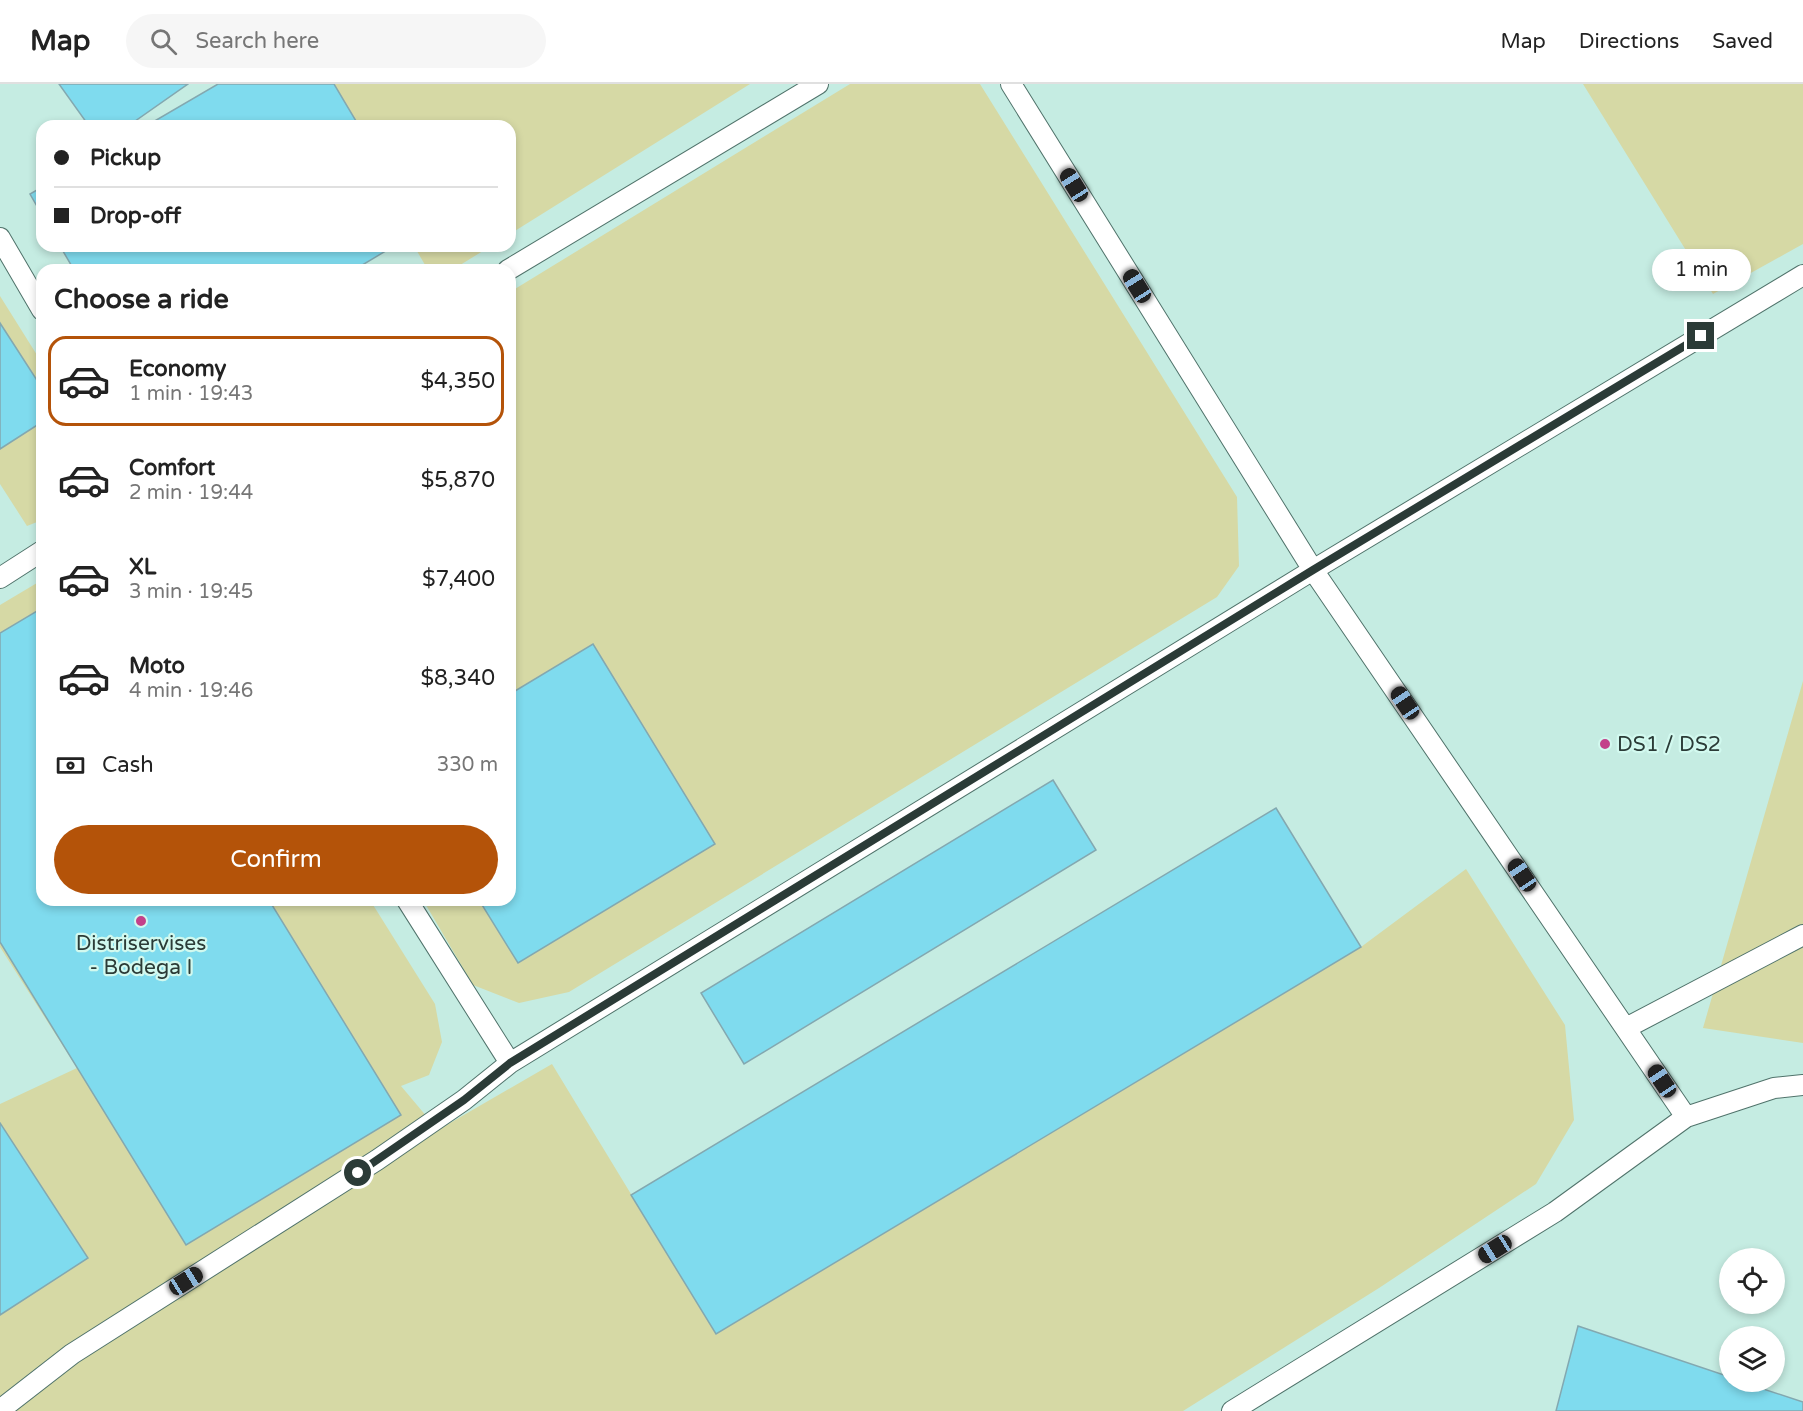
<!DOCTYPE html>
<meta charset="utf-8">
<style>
body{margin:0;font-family:"Varela Round",sans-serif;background:#f6f6f6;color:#222;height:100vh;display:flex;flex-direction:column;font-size:22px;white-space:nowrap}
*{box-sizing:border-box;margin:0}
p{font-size:20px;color:#767676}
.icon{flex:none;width:33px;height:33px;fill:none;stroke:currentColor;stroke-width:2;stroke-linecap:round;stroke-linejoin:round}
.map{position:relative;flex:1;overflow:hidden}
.panel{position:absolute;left:36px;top:180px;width:480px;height:642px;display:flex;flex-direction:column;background:#fff;border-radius:18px;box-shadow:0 3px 9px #0003}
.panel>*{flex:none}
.guide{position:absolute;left:36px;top:36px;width:480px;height:132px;border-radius:18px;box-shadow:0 3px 9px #0003;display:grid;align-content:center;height:132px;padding:0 18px;background:#fff}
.controls{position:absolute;left:1719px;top:1164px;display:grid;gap:12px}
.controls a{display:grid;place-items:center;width:66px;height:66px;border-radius:50%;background:#fff;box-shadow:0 3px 9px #0003;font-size:30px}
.end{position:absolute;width:27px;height:27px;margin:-14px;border:8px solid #2b3b37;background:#fff;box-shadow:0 0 0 3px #fff}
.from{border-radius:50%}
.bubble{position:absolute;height:42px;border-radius:21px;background:#fff;box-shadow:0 3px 9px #0003;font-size:20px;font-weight:600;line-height:42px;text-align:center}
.car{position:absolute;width:18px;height:36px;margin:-18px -9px;border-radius:8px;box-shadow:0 0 4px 2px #0007;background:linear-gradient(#222 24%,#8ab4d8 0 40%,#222 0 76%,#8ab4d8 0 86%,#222 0)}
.guide b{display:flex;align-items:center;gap:21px;height:57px;font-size:22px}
.guide b+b{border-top:2px solid #e0e0e0}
.guide i{width:15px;height:15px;background:#222}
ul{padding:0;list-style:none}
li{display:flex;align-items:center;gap:18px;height:90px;margin:0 12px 9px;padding:0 6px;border:3px solid transparent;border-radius:18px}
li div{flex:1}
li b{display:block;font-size:22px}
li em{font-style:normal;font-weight:600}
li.current{border-color:#b45309}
li>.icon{width:54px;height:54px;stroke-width:1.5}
h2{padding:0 18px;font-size:27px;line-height:72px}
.pay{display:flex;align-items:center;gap:15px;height:66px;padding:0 18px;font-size:22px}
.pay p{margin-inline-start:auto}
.primary-button{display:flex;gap:12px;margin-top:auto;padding:12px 18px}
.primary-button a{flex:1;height:69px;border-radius:36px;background:#b45309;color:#fff;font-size:24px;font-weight:600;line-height:69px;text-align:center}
header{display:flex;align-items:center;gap:36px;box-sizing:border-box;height:84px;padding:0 30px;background:#fff;border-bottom:2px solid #e0e0e0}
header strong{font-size:28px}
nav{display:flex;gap:33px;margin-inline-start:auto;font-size:21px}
.search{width:420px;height:54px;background:#f6f6f6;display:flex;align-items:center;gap:15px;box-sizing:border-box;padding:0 21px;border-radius:33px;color:#767676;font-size:22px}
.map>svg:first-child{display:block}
.green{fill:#d6d9a5}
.building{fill:#7fdbee;stroke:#83a8b0;stroke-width:1.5}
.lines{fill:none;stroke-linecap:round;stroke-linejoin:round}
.lane-casing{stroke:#50736b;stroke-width:22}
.lane{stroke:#fff;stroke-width:20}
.route{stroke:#2b3b37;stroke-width:8}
.poi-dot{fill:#c3418a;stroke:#d2f9ef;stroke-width:2}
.labels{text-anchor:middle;stroke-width:4.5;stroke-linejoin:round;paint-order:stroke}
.poi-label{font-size:21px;fill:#2b3b37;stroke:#d2f9ef;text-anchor:start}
</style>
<header>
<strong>Map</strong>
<div class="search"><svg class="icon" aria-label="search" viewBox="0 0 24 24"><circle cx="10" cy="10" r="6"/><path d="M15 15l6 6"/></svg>Search here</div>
<nav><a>Map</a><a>Directions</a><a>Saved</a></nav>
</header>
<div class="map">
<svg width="1803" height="1327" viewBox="0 0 1803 1327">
<rect width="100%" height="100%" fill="#c5ece2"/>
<path class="green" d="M318,0H750L510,150V42H343Z
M850,0H980L1237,413L1239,482L1217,513L569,908L519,919L473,901L423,816H510V208Z
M1583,0H1803V160L1713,210Z
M414,162H491L452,186H428Z
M0,212L42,279V304L0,239Z
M42,338V436L27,442L0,400V365Z
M42,496V816H370L435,920L442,958L429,991L401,1002L438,1046L552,980L716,1250L1361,863L1466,785L1565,941L1574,1036L1536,1100L1379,1204L1183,1327H0V1231L88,1174L0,1039V1020L77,984L0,863V521Z
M1803,597V959L1703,944Z"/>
<path class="building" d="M59,0H188L128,42H89Z
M218,0H334L359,42H146Z
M42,103V131L30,110Z
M60,162H394L354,186H74Z
M0,239L42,304V338L0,365Z
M42,524V816H269L401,1031L186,1161L0,858V549Z
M593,560L715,760L518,879L479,816H510V610Z
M1053,696L1096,766L744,980L701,909Z
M1276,724L1361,863L716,1250L631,1111Z
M0,1039L88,1174L0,1231Z
M1578,1242L1730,1293V1298H1742L1803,1318V1327H1556Z"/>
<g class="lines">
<defs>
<path id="lane" d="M1011,0L1313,486L1686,1033L1555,1128L1232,1327
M0,154L42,226
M508,186L818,0
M0,494L42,467
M407,816L510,979
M1626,944L1803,851
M1686,1033L1774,1004L1803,1001
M0,1326L72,1270L377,1076L464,1016L510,979L1313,486L1803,191"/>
</defs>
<use href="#lane" class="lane-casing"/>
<use href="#lane" class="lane"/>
</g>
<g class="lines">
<path class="route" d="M358,1089L464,1016L510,979L1313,486L1701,252"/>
</g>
<g class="poi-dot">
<circle cx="1605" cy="660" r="6"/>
<circle cx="141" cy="837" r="6"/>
</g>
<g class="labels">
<g class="poi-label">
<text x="1617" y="667">DS1 / DS2</text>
<text x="141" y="866" text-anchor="middle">Distriservises<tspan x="141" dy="24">- Bodega I</tspan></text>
</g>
</g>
</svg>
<div class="controls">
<a><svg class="icon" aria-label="locate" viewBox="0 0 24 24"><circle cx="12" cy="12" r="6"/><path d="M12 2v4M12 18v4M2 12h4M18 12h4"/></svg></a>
<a><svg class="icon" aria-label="layers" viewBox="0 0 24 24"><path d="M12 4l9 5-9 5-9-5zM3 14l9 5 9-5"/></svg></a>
</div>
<i class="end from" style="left:358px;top:1089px"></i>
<i class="end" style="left:1701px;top:252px"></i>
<div class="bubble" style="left:1652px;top:165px;width:99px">1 min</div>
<i class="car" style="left:1074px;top:101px;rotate:328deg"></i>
<i class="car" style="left:1137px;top:202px;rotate:328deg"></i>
<i class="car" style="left:1405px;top:619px;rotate:326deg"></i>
<i class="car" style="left:1522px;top:791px;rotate:326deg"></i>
<i class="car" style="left:1662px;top:997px;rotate:326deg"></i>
<i class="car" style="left:1495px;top:1165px;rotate:238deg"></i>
<i class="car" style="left:186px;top:1197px;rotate:58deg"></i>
<div class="guide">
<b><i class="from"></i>Pickup</b>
<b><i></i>Drop-off</b>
</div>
<section class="panel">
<h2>Choose a ride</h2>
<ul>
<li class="current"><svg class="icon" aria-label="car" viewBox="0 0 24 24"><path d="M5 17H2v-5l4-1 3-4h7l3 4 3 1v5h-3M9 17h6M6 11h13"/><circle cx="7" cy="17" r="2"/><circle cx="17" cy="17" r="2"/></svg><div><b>Economy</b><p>1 min · 19:43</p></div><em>$4,350</em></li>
<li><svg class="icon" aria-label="car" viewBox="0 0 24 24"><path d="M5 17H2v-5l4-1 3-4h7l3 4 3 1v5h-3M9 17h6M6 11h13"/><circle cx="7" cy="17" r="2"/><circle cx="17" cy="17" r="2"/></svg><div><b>Comfort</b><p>2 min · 19:44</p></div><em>$5,870</em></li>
<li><svg class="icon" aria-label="car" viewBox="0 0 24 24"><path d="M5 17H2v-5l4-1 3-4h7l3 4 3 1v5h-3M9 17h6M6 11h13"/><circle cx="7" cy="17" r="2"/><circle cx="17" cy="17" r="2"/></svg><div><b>XL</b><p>3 min · 19:45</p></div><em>$7,400</em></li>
<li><svg class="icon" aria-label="car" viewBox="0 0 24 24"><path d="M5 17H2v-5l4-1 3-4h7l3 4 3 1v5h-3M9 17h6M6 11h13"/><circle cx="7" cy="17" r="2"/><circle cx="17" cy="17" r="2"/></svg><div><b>Moto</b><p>4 min · 19:46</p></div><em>$8,340</em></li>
</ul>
<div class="pay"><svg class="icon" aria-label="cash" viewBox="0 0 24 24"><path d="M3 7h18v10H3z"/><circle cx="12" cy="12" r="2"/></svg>Cash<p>330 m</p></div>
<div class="primary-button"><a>Confirm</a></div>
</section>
</div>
